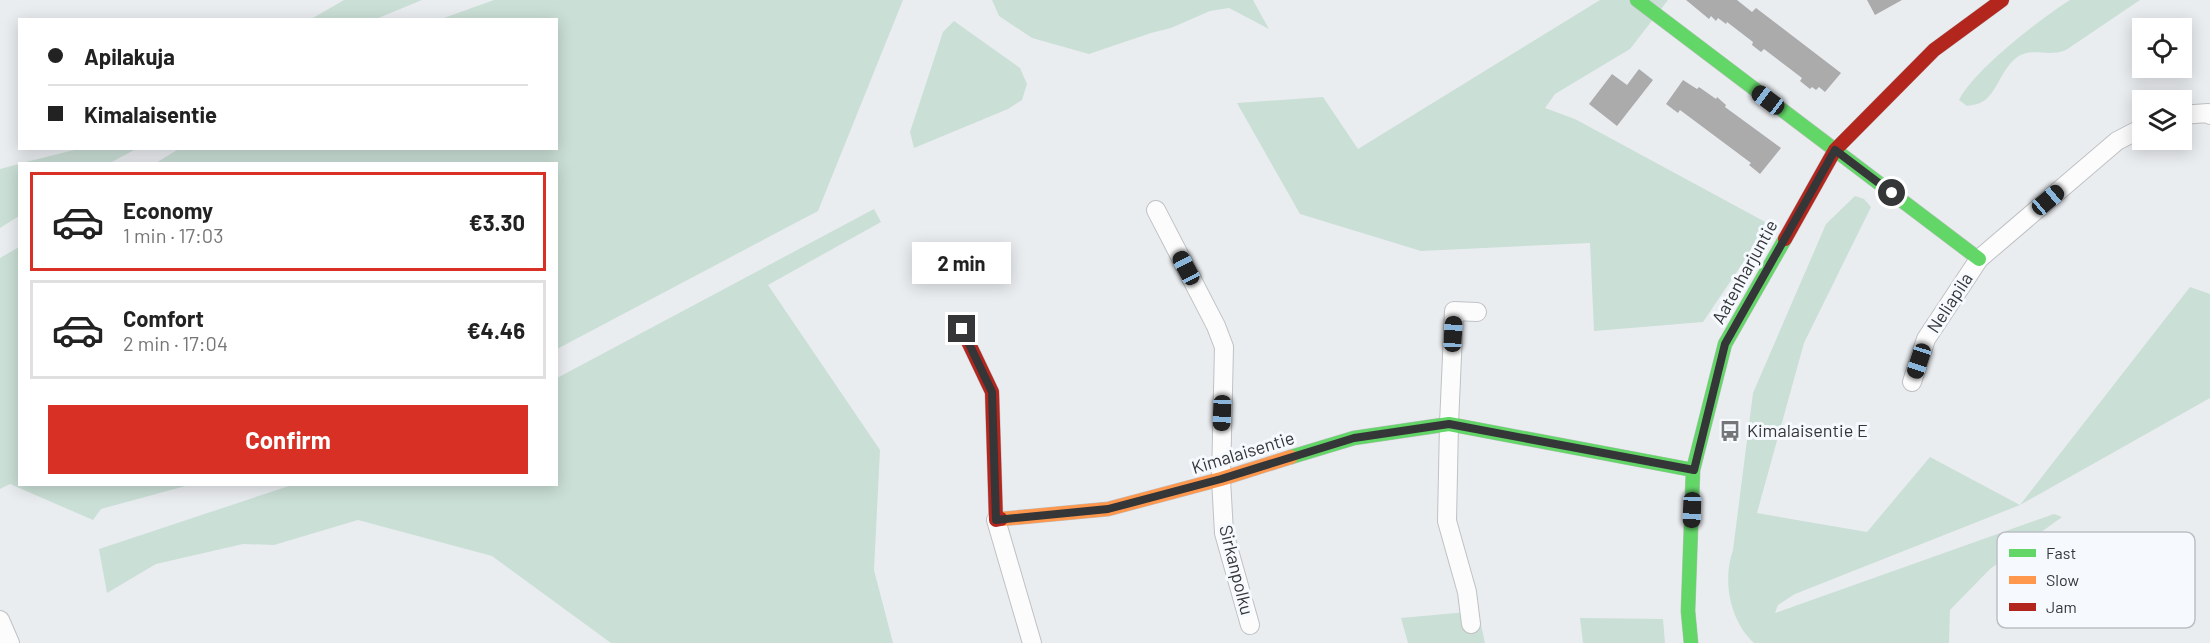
<!DOCTYPE html>
<meta charset="utf-8">
<style>
body{margin:0;font-family:Barlow,sans-serif;background:#f2f2f2;color:#222;height:100vh;display:flex;flex-direction:column;font-size:22px;white-space:nowrap}
*{box-sizing:border-box;margin:0}
p{font-size:20px;color:#767676}
.icon{flex:none;width:33px;height:33px;fill:none;stroke:currentColor;stroke-width:2;stroke-linecap:round;stroke-linejoin:round}
.map{position:relative;flex:1;overflow:hidden}
.panel{position:absolute;left:18px;top:162px;width:540px;height:324px;display:flex;flex-direction:column;background:#fff;border-radius:0px;box-shadow:0 3px 15px #0003}
.panel>*{flex:none}
.guide{position:absolute;left:18px;top:18px;width:540px;height:132px;border-radius:0px;box-shadow:0 3px 15px #0003;display:grid;align-content:center;height:132px;padding:0 30px;background:#fff}
.controls{position:absolute;left:2132px;top:18px;display:grid;gap:12px}
.controls a{display:grid;place-items:center;width:60px;height:60px;border-radius:0px;background:#fff;box-shadow:0 3px 15px #0003;font-size:30px}
.end{position:absolute;width:27px;height:27px;margin:-14px;border:8px solid #353638;background:#fff;box-shadow:0 0 0 3px #fff}
.from{border-radius:50%}
.bubble{position:absolute;height:42px;border-radius:0px;background:#fff;box-shadow:0 3px 15px #0003;font-size:20px;font-weight:700;line-height:42px;text-align:center}
.car{position:absolute;width:18px;height:36px;margin:-18px -9px;border-radius:8px;box-shadow:0 0 4px 2px #0007;background:linear-gradient(#222 24%,#8ab4d8 0 40%,#222 0 76%,#8ab4d8 0 86%,#222 0)}
.guide b{display:flex;align-items:center;gap:21px;height:57px;font-size:22px}
.guide b+b{border-top:2px solid #e0e0e0}
.guide i{width:15px;height:15px;background:#222}
ul{padding:10px 0 0;list-style:none}
li{display:flex;align-items:center;gap:18px;height:99px;margin:0 12px 9px;padding:0 18px;border:3px solid #e0e0e0;border-radius:0px}
li div{flex:1}
li b{display:block;font-size:22px}
li em{font-style:normal;font-weight:700}
li.on{border-color:#d93025}
li>.icon{width:54px;height:54px;stroke-width:1.5}
.button{display:flex;gap:12px;margin-top:auto;padding:12px 30px}
.button a{flex:1;height:69px;border-radius:0px;background:#d93025;color:#fff;font-size:24px;font-weight:700;line-height:69px;text-align:center}
.map>svg:first-child{display:block}
.green{fill:#cadfd6}
.building{fill:#ababac}
.lines{fill:none;stroke-linecap:round;stroke-linejoin:round}
.street-casing{stroke:#bfc1c3;stroke-width:20}
.fast-casing{stroke:#bfc1c3;stroke-width:15}
.slow-casing{stroke:#bfc1c3;stroke-width:15}
.jam-casing{stroke:#bfc1c3;stroke-width:15}
.street{stroke:#fcfcfd;stroke-width:18}
.fast{stroke:#63d668;stroke-width:14}
.slow{stroke:#ff974d;stroke-width:14}
.jam{stroke:#b3261e;stroke-width:14}
.route{stroke:#353638;stroke-width:8}
.labels{text-anchor:middle;stroke-width:6;stroke-linejoin:round;paint-order:stroke}
.street-label{font-size:18px;fill:#353638;stroke:#f6faff}
.poi-label{font-size:18px;fill:#353638;stroke:#f6faff;text-anchor:start}
.key{fill:#f6faff;stroke:#bcbfc3;stroke-width:1.5}
.key-label{font-size:16px;fill:#353638}
</style>
<div class="map">
<svg width="2210" height="643" viewBox="0 0 2210 643">
<rect width="100%" height="100%" fill="#eaedf0"/>
<path class="green" d="M344,0H422L376,19H311Z
M494,0H903L818,211L557,349L556,164L156,163L180,148H556V20L441,19Z
M992,0H1253L1269,29L1229,8L1210,11L1171,28L1151,33L1089,54L1032,38L999,16Z
M1600,0H1668L1630,49L1555,94L1545,108L1575,119L1769,224L1703,322L1594,331L1590,243L1421,251L1300,214L1237,103L1323,97L1358,149Z
M2070,0H2140L2066,50C2046,58 2032,46 2016,58C2002,69 1997,91 1985,100C1980,104 1973,105 1967,106L1959,100C1974,70 2040,19 2070,0Z
M954,21L1020,68L1027,84L1022,100L1008,109L914,148L910,132L943,32Z
M78,149H136L110,163H22Z
M19,164V216L0,228V169Z
M1855,196L1864,199L1871,207L1804,343L1757,513L1867,532L1930,457L2020,505L2190,287L2210,294V398L2020,505L1795,594L1778,605L1775,613L2054,514L2062,517L1990,569L1950,610L1949,643H1754C1730,621 1722,581 1733,550L1753,393L1826,224Z
M874,209L881,222L768,285L880,450L874,570L893,643H611L492,556L358,520L274,545L243,544L156,564L107,593L99,549L292,485L556,484L557,378Z
M19,247L20,484L189,485L101,509L93,520L10,484L0,489V258Z
M1478,611L1485,643H1408L1401,618Z
M1580,618L1663,619L1665,643H1583Z"/>
<path class="building" d="M1686,0H1737L1752,12L1756,8L1841,73L1825,92L1819,87L1816,90L1812,87L1810,89L1800,81L1802,78L1764,49L1761,52L1752,45L1753,42L1727,22L1726,24L1718,18L1716,21L1711,16L1709,19Z
M1867,0H1902L1875,15Z
M1639,69L1653,80L1617,126L1589,104L1612,74L1627,85Z
M1683,80L1697,89L1699,87L1716,99L1717,97L1726,105L1725,107L1781,148L1760,174L1749,165L1751,163L1680,110L1678,113L1666,104Z"/>
<g class="lines">
<defs>
<path id="street" d="M2181,115L2208,113L2210,115
M1156,210L1216,326L1224,347L1221,479L1224,533L1250,625
M1912,382L1926,339L1979,259L2117,141L2142,128
M996,520L1032,643
M0,620L10,643
M1471,624L1467,592L1447,521L1449,424L1454,311L1477,312"/>
<path id="fast" d="M1637,0L1979,259
M1291,457L1354,438L1449,424L1693,470
M1691,643L1688,611L1693,470L1725,344L1785,239"/>
<path id="slow" d="M1001,519L1108,509L1221,479L1291,457"/>
<path id="jam" d="M1785,239L1835,150L1934,50L2002,0
M962,329L992,392L996,520L1001,519"/>
</defs>
<use href="#street" class="street-casing"/>
<use href="#fast" class="fast-casing"/>
<use href="#slow" class="slow-casing"/>
<use href="#jam" class="jam-casing"/>
<use href="#street" class="street"/>
<use href="#fast" class="fast"/>
<use href="#slow" class="slow"/>
<use href="#jam" class="jam"/>
</g>
<g class="lines">
<path class="route" d="M962,329L992,392L996,520L1108,509L1221,479L1354,438L1449,424L1694,470L1725,344L1835,150L1892,193"/>
</g>
<defs>
<symbol id="bus-bare" viewBox="-9 -9 18 18"><path d="M-5-6H5V4H4V6H2V4H-2V6H-4V4H-5ZM-3.5-4V0h7V-4ZM-3.5 1.2v1.5H-2V1.2ZM2 1.2v1.5H3.5V1.2Z" fill="#747678" stroke="#f6faff" stroke-width="2.5" paint-order="stroke"/></symbol>
</defs>
<g fill-rule="evenodd">
<use href="#bus-bare" x="1715" y="416" width="30" height="30"/>
</g>
<g class="labels">
<g class="street-label">
<text transform="translate(1745 272) rotate(-61)" y="6">Aatenharjuntie</text>
<text transform="translate(1950 303) rotate(-57)" y="6">Neliapila</text>
<text transform="translate(1243 453) rotate(-17)" y="6">Kimalaisentie</text>
<text transform="translate(1236 570) rotate(76)" y="6">Sirkanpolku</text>
</g>
<g class="poi-label">
<text x="1747" y="437">Kimalaisentie E</text>
</g>
</g>
<rect x="1997" y="532" width="198" height="96" rx="9" class="key"/>
<rect x="2009" y="549" width="27" height="8" fill="#63d668"/>
<rect x="2009" y="576" width="27" height="8" fill="#ff974d"/>
<rect x="2009" y="603" width="27" height="8" fill="#b3261e"/>
<g class="key-label">
<text x="2046" y="559">Fast</text>
<text x="2046" y="586">Slow</text>
<text x="2046" y="613">Jam</text>
</g>
</svg>
<div class="controls">
<a><svg class="icon" aria-label="locate" viewBox="0 0 24 24"><circle cx="12" cy="12" r="6"/><path d="M12 2v4M12 18v4M2 12h4M18 12h4"/></svg></a>
<a><svg class="icon" aria-label="layers" viewBox="0 0 24 24"><path d="M12 4l9 5-9 5-9-5zM3 14l9 5 9-5"/></svg></a>
</div>
<i class="end from" style="left:1892px;top:193px"></i>
<i class="end" style="left:962px;top:329px"></i>
<div class="bubble" style="left:912px;top:242px;width:99px">2 min</div>
<i class="car" style="left:1768px;top:100px;rotate:307deg"></i>
<i class="car" style="left:2048px;top:200px;rotate:50deg"></i>
<i class="car" style="left:1186px;top:268px;rotate:332deg"></i>
<i class="car" style="left:1453px;top:334px;rotate:3deg"></i>
<i class="car" style="left:1919px;top:361px;rotate:198deg"></i>
<i class="car" style="left:1222px;top:413px;rotate:182deg"></i>
<i class="car" style="left:1692px;top:510px;rotate:182deg"></i>
<div class="guide">
<b><i class="from"></i>Apilakuja</b>
<b><i></i>Kimalaisentie</b>
</div>
<section class="panel">
<ul>
<li class="on"><svg class="icon" aria-label="car" viewBox="0 0 24 24"><path d="M5 17H2v-5l4-1 3-4h7l3 4 3 1v5h-3M9 17h6M6 11h13"/><circle cx="7" cy="17" r="2"/><circle cx="17" cy="17" r="2"/></svg><div><b>Economy</b><p>1 min · 17:03</p></div><em>€3.30</em></li>
<li><svg class="icon" aria-label="car" viewBox="0 0 24 24"><path d="M5 17H2v-5l4-1 3-4h7l3 4 3 1v5h-3M9 17h6M6 11h13"/><circle cx="7" cy="17" r="2"/><circle cx="17" cy="17" r="2"/></svg><div><b>Comfort</b><p>2 min · 17:04</p></div><em>€4.46</em></li>
</ul>
<div class="button"><a>Confirm</a></div>
</section>
</div>
